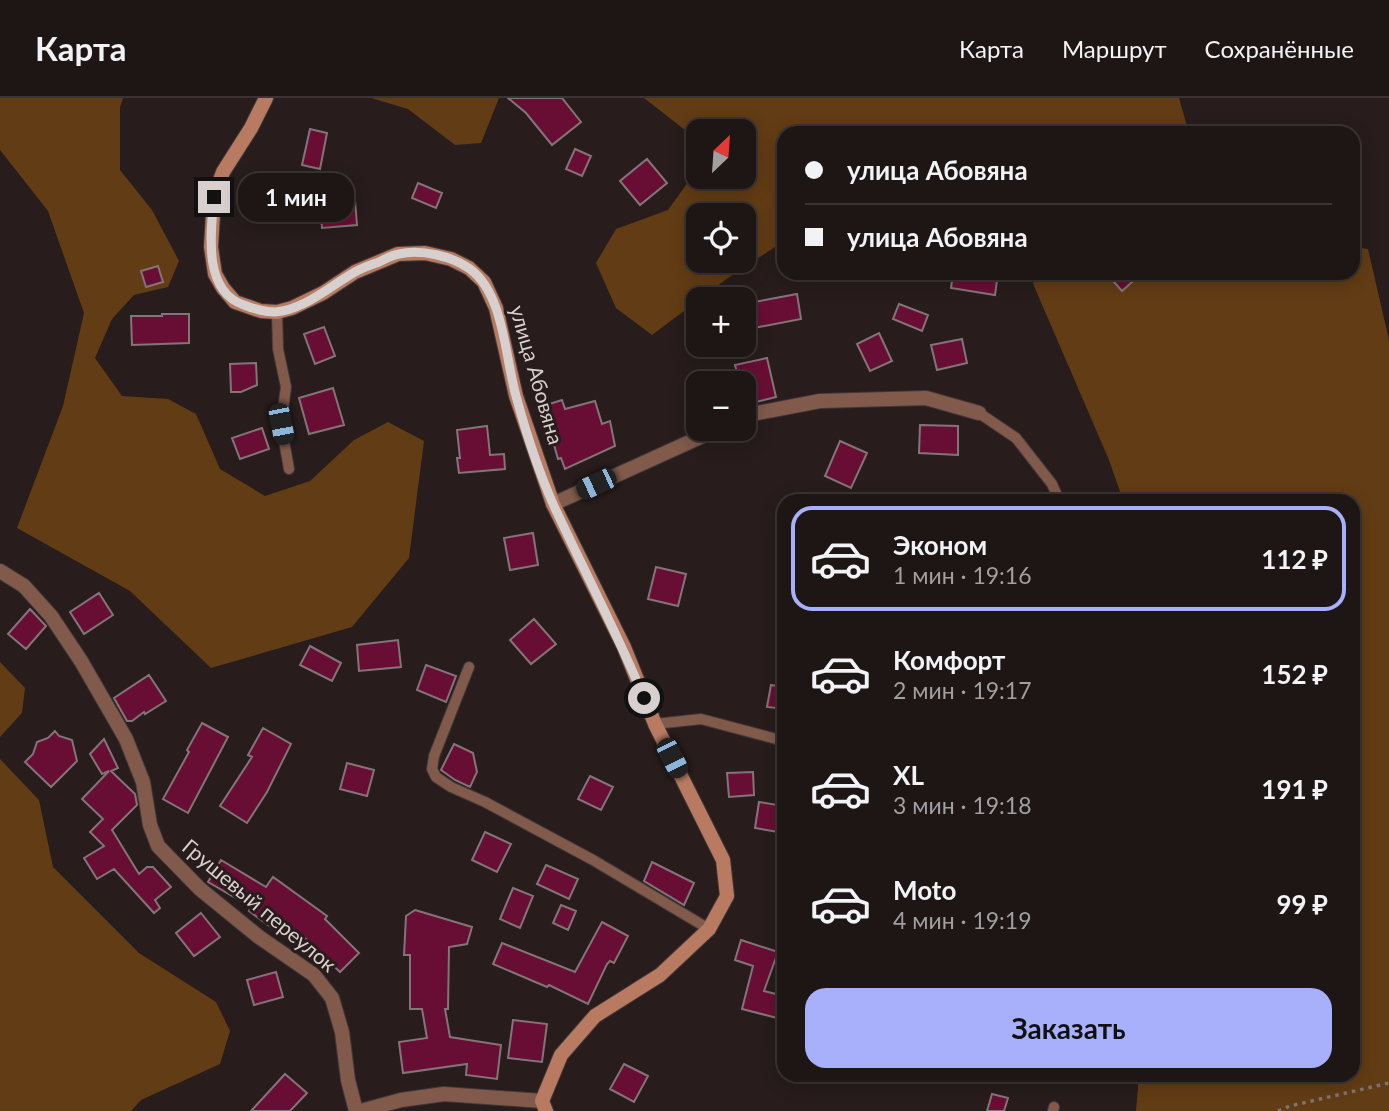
<!DOCTYPE html>
<html lang="ru">
<meta charset="utf-8">
<style>
body{margin:0;font-family:Lato,sans-serif;background:#2b2222;color:#f1f3f6;height:100vh;display:flex;flex-direction:column;font-size:26px;white-space:nowrap}
*{box-sizing:border-box;margin:0}
p{font-size:23px;color:#a19fa0}
.icon{flex:none;width:38px;height:38px;fill:none;stroke:currentColor;stroke-width:2;stroke-linecap:round;stroke-linejoin:round}
.map{position:relative;flex:1;overflow:hidden}
.details{position:absolute;left:777px;top:396px;width:583px;height:588px;display:flex;flex-direction:column;background:#1e1515;border-radius:21px;box-shadow:0 4px 18px #0003,0 0 0 2px #3c3434}
.details>*{flex:none}
.hud{position:absolute;left:777px;top:28px;width:583px;height:154px;border-radius:21px;box-shadow:0 4px 18px #0003,0 0 0 2px #3c3434;display:grid;align-content:center;height:154px;padding:0 28px;background:#1e1515}
.needle{width:46px;rotate:25deg}
.buttons{position:absolute;left:686px;top:21px;display:grid;gap:14px}
.buttons a{display:grid;place-items:center;width:70px;height:70px;border-radius:14px;background:#1e1515;box-shadow:0 4px 18px #0003,0 0 0 2px #3c3434;font-size:35px}
.end{position:absolute;width:32px;height:32px;margin:-16px;border:9px solid #d8d0cf;background:#111;box-shadow:0 0 0 4px #111}
.from{border-radius:50%}
.bubble{position:absolute;height:49px;border-radius:21px;background:#1e1515;box-shadow:0 4px 18px #0003,0 0 0 2px #3c3434;font-size:23px;font-weight:700;line-height:49px;text-align:center}
.car{position:absolute;width:21px;height:42px;margin:-21px -10px;border-radius:9px;box-shadow:0 0 5px 2px #0007;background:linear-gradient(#222 24%,#8ab4d8 0 40%,#222 0 76%,#8ab4d8 0 86%,#222 0)}
.hud b{display:flex;align-items:center;gap:24px;height:66px;font-size:26px}
.hud b+b{border-top:2px solid #3c3434}
.hud i{width:18px;height:18px;background:#f1f3f6}
ul{padding:12px 0 0;list-style:none}
li{display:flex;align-items:center;gap:21px;height:105px;margin:0 14px 10px;padding:0 14px;border:4px solid transparent;border-radius:21px}
li div{flex:1}
li b{display:block;font-size:26px}
li em{font-style:normal;font-weight:700}
li.selected{border-color:#a8b0fc}
li>.icon{width:63px;height:63px;stroke-width:1.5}
.action{display:flex;gap:14px;margin-top:auto;padding:14px 28px}
.action a{flex:1;height:80px;border-radius:21px;background:#a8b0fc;color:#111;font-size:28px;font-weight:700;line-height:80px;text-align:center}
header{display:flex;align-items:center;gap:42px;box-sizing:border-box;height:98px;padding:0 35px;background:#1e1515;border-bottom:2px solid #3c3434}
header strong{font-size:33px}
nav{display:flex;gap:38px;margin-inline-start:auto;font-size:24px}
.map>svg:first-child{display:block}
.forest{fill:#623c14;fill-rule:evenodd}
.building{fill:#680e34;stroke:#837478;stroke-width:2}
.lines{fill:none;stroke-linecap:round;stroke-linejoin:round}
.lane-casing{stroke:#443939;stroke-width:12}
.street-casing{stroke:#443939;stroke-width:16}
.secondary-casing{stroke:#443939;stroke-width:16}
.path{stroke:#7d7372;stroke-width:3.5;stroke-dasharray:3.5 5;stroke-linecap:butt}
.lane{stroke:#815a4b;stroke-width:10}
.street{stroke:#815a4b;stroke-width:14}
.secondary{stroke:#b87b62;stroke-width:14}
.route{stroke:#d8d0cf;stroke-width:9}
.labels{text-anchor:middle;stroke-width:6;stroke-linejoin:round;paint-order:stroke}
.street-label{font-size:21px;fill:#d8d0cf;stroke:#281c1c}
</style>
<header>
<strong>Карта</strong>
<nav><a>Карта</a><a>Маршрут</a><a>Сохранённые</a></nav>
</header>
<div class="map">
<svg width="1389" height="1013" viewBox="0 0 1389 1013">
<rect width="100%" height="100%" fill="#281c1c"/>
<path class="forest" d="M0,0H123L120,9V72L152,112L179,163L168,189L134,197L112,221L95,260L122,298L168,301L196,316L220,371L265,398L310,383L354,342L388,324L424,343L409,460L352,529L211,570L130,493L17,430L63,308L84,215L48,113L0,52Z
M371,0H499L481,45L455,47L408,11Z
M644,0H1179L1189,35H784V143L728,180L652,237L616,210L596,165L616,131L668,112L696,73L690,36ZM744,33V79H698V33ZM744,117V163H698V117Z
M1353,149L1368,151L1389,242V1013H1136L1139,977L1353,976V402H1123L1109,362L1034,188L1031,175H1353Z
M0,564L25,590L22,615L0,639Z
M0,661L39,702L53,769L139,855L216,904L230,933L220,966L141,1002L131,1013H0Z"/>
<path class="building" d="M508,0H562L581,24L552,47L526,15Z
M310,31L327,35L320,71L302,67Z
M575,51L591,58L582,78L566,71Z
M647,61L667,85L640,107L620,83Z
M418,85L442,95L436,110L412,100Z
M354,90L357,127L322,130L319,93Z
M158,168L163,184L146,189L141,173Z
M953,175H998L995,197L951,190Z
M1106,175H1142L1122,193Z
M797,196L801,221L754,230L749,205Z
M899,206L928,217L922,233L893,221Z
M162,216H189V245L132,247L131,218H162Z
M324,229L335,258L315,266L304,236Z
M879,235L892,263L870,273L857,246Z
M962,241L967,265L937,272L931,247Z
M767,260L776,299L744,307V285H740L735,267Z
M256,265L257,287L241,294H231L230,266Z
M333,290L344,327L309,336L299,300Z
M562,302L565,311L595,303L602,326L610,323L615,348L565,371L561,360L558,361L543,308Z
M920,327L958,328V357L919,355Z
M487,328L490,357L504,356L505,371L459,375L457,360H460L457,332Z
M262,330L269,351L240,361L232,340Z
M840,343L867,355L851,390L825,378Z
M533,435L538,467L510,472L504,440Z
M656,469L686,476L678,508L648,501Z
M99,495L113,517L84,536L70,514Z
M30,511L46,528L26,551L8,536Z
M534,521L556,546L531,566L510,542Z
M398,542L401,569L359,573L357,547Z
M310,548L341,565L332,583L300,567Z
M426,567L456,578L446,604L417,592Z
M149,577L166,603L145,616L144,614L132,623H127L114,600Z
M771,587L784,589V611L767,609Z
M202,625L228,639L188,715L163,701L189,654L187,652Z
M263,630L291,646L267,694L247,725L220,708L252,659L248,657Z
M55,633L59,638L72,642L77,663L51,689L25,664L33,656L37,644L48,640Z
M104,641L118,670L111,673L135,696L137,707L112,732L139,776L147,769H153L171,789L155,802L160,810L154,815L114,771L97,781L84,760L104,748L90,734L103,721L82,701L109,673L102,676L90,656Z
M454,646L473,655L477,674L470,689L455,682L441,672Z
M347,665L374,672L367,698L340,691Z
M753,674L754,697L729,699L727,675Z
M590,678L613,689L601,712L578,701Z
M759,704L784,708V735L755,730Z
M485,734L511,746L497,774L472,762Z
M221,762L266,789L273,779L327,818L325,821L359,855L340,874L303,838L295,845L276,833L249,813L251,809L208,784Z
M652,764L694,785L684,807L644,783Z
M546,767L578,781L569,801L537,786Z
M513,790L533,798L520,830L500,821Z
M561,807L576,813L568,832L553,825Z
M415,812L472,829L467,846L449,849L448,911H445L450,939L501,947L497,981L466,977L467,966L403,975L399,944L427,940L422,911H410V857H404L406,818Z
M201,815L220,839L194,858L176,835Z
M602,824L628,838L614,865L610,863L607,866L588,906L549,887L547,889L493,866L502,845L575,874Z
M741,842L778,854L764,893L784,898L781,921L742,911L753,868L735,862Z
M276,874L283,899L254,907L247,882Z
M513,922L547,926L542,964L508,960Z
M624,966L648,978L634,1004L610,991Z
M285,976L307,995L290,1013H251Z
M992,996L1008,1000L1004,1013H987Z"/>
<g class="lines">
<defs>
<path id="lane" d="M277,214L278,251L286,289L281,326L289,371
M979,315L1016,340L1052,386L1059,402
M469,569L434,658L432,671L436,679L451,689L485,704L593,762L709,831
M655,626L701,621L784,643
M1053,1013L1054,1009"/>
<path id="street" d="M744,319L752,316L820,303L926,300L979,315
M553,406L718,331
M0,473L24,488L51,518L81,563L126,641L143,684L150,727L158,748L200,791L259,839L314,877L332,900L342,934L348,982L356,1013
M361,1013L401,1002L444,996L542,1003"/>
<path id="secondary" d="M266,0L251,30L223,74L214,99L211,149L215,176L223,190L235,204L261,213L277,214L292,210L323,195L355,174L398,156L425,155L451,161L469,170L484,184L496,210L516,298L553,406L624,549L655,626L723,762L727,798L709,831L660,877L595,918L561,957L542,1003L546,1013"/>
</defs>
<use href="#lane" class="lane-casing"/>
<use href="#street" class="street-casing"/>
<use href="#secondary" class="secondary-casing"/>
<path class="path" d="M1278,1013L1290,1008L1389,985"/>
<use href="#lane" class="lane"/>
<use href="#street" class="street"/>
<use href="#secondary" class="secondary"/>
</g>
<g class="lines">
<path class="route" d="M214,99C211,133 202,193 244,207C254,211 263,214 275,214C304,212 330,188 355,174C362,170 371,167 379,164C385,161 392,157 399,156C421,151 452,158 470,171C504,196 505,259 516,298C525,331 540,377 554,408C584,473 617,534 644,600"/>
</g>
<g class="labels">
<g class="street-label">
<text transform="translate(536 277) rotate(74)" y="7">улица Абовяна</text>
<text transform="translate(259 808) rotate(40)" y="7">Грушевый переулок</text>
</g>
</g>
</svg>
<div class="buttons">
<a><svg class="needle" viewBox="-14 -14 28 28"><path d="M0-13l5 13h-10z" fill="#e53935"/><path d="M0 13l5-13h-10z" fill="#a19fa0"/></svg></a>
<a><svg class="icon" aria-label="locate" viewBox="0 0 24 24"><circle cx="12" cy="12" r="6"/><path d="M12 2v4M12 18v4M2 12h4M18 12h4"/></svg></a>
<a>+</a>
<a>−</a>
</div>
<i class="end from" style="left:644px;top:600px"></i>
<i class="end" style="left:214px;top:99px"></i>
<div class="bubble" style="left:238px;top:75px;width:116px">1 мин</div>
<i class="car" style="left:281px;top:326px;rotate:169deg"></i>
<i class="car" style="left:596px;top:386px;rotate:245deg"></i>
<i class="car" style="left:672px;top:660px;rotate:153deg"></i>
<div class="hud">
<b><i class="from"></i>улица Абовяна</b>
<b><i></i>улица Абовяна</b>
</div>
<section class="details">
<ul>
<li class="selected"><svg class="icon" aria-label="car" viewBox="0 0 24 24"><path d="M5 17H2v-5l4-1 3-4h7l3 4 3 1v5h-3M9 17h6M6 11h13"/><circle cx="7" cy="17" r="2"/><circle cx="17" cy="17" r="2"/></svg><div><b>Эконом</b><p>1 мин · 19:16</p></div><em>112 ₽</em></li>
<li><svg class="icon" aria-label="car" viewBox="0 0 24 24"><path d="M5 17H2v-5l4-1 3-4h7l3 4 3 1v5h-3M9 17h6M6 11h13"/><circle cx="7" cy="17" r="2"/><circle cx="17" cy="17" r="2"/></svg><div><b>Комфорт</b><p>2 мин · 19:17</p></div><em>152 ₽</em></li>
<li><svg class="icon" aria-label="car" viewBox="0 0 24 24"><path d="M5 17H2v-5l4-1 3-4h7l3 4 3 1v5h-3M9 17h6M6 11h13"/><circle cx="7" cy="17" r="2"/><circle cx="17" cy="17" r="2"/></svg><div><b>XL</b><p>3 мин · 19:18</p></div><em>191 ₽</em></li>
<li><svg class="icon" aria-label="car" viewBox="0 0 24 24"><path d="M5 17H2v-5l4-1 3-4h7l3 4 3 1v5h-3M9 17h6M6 11h13"/><circle cx="7" cy="17" r="2"/><circle cx="17" cy="17" r="2"/></svg><div><b>Moto</b><p>4 мин · 19:19</p></div><em>99 ₽</em></li>
</ul>
<div class="action"><a>Заказать</a></div>
</section>
</div>
